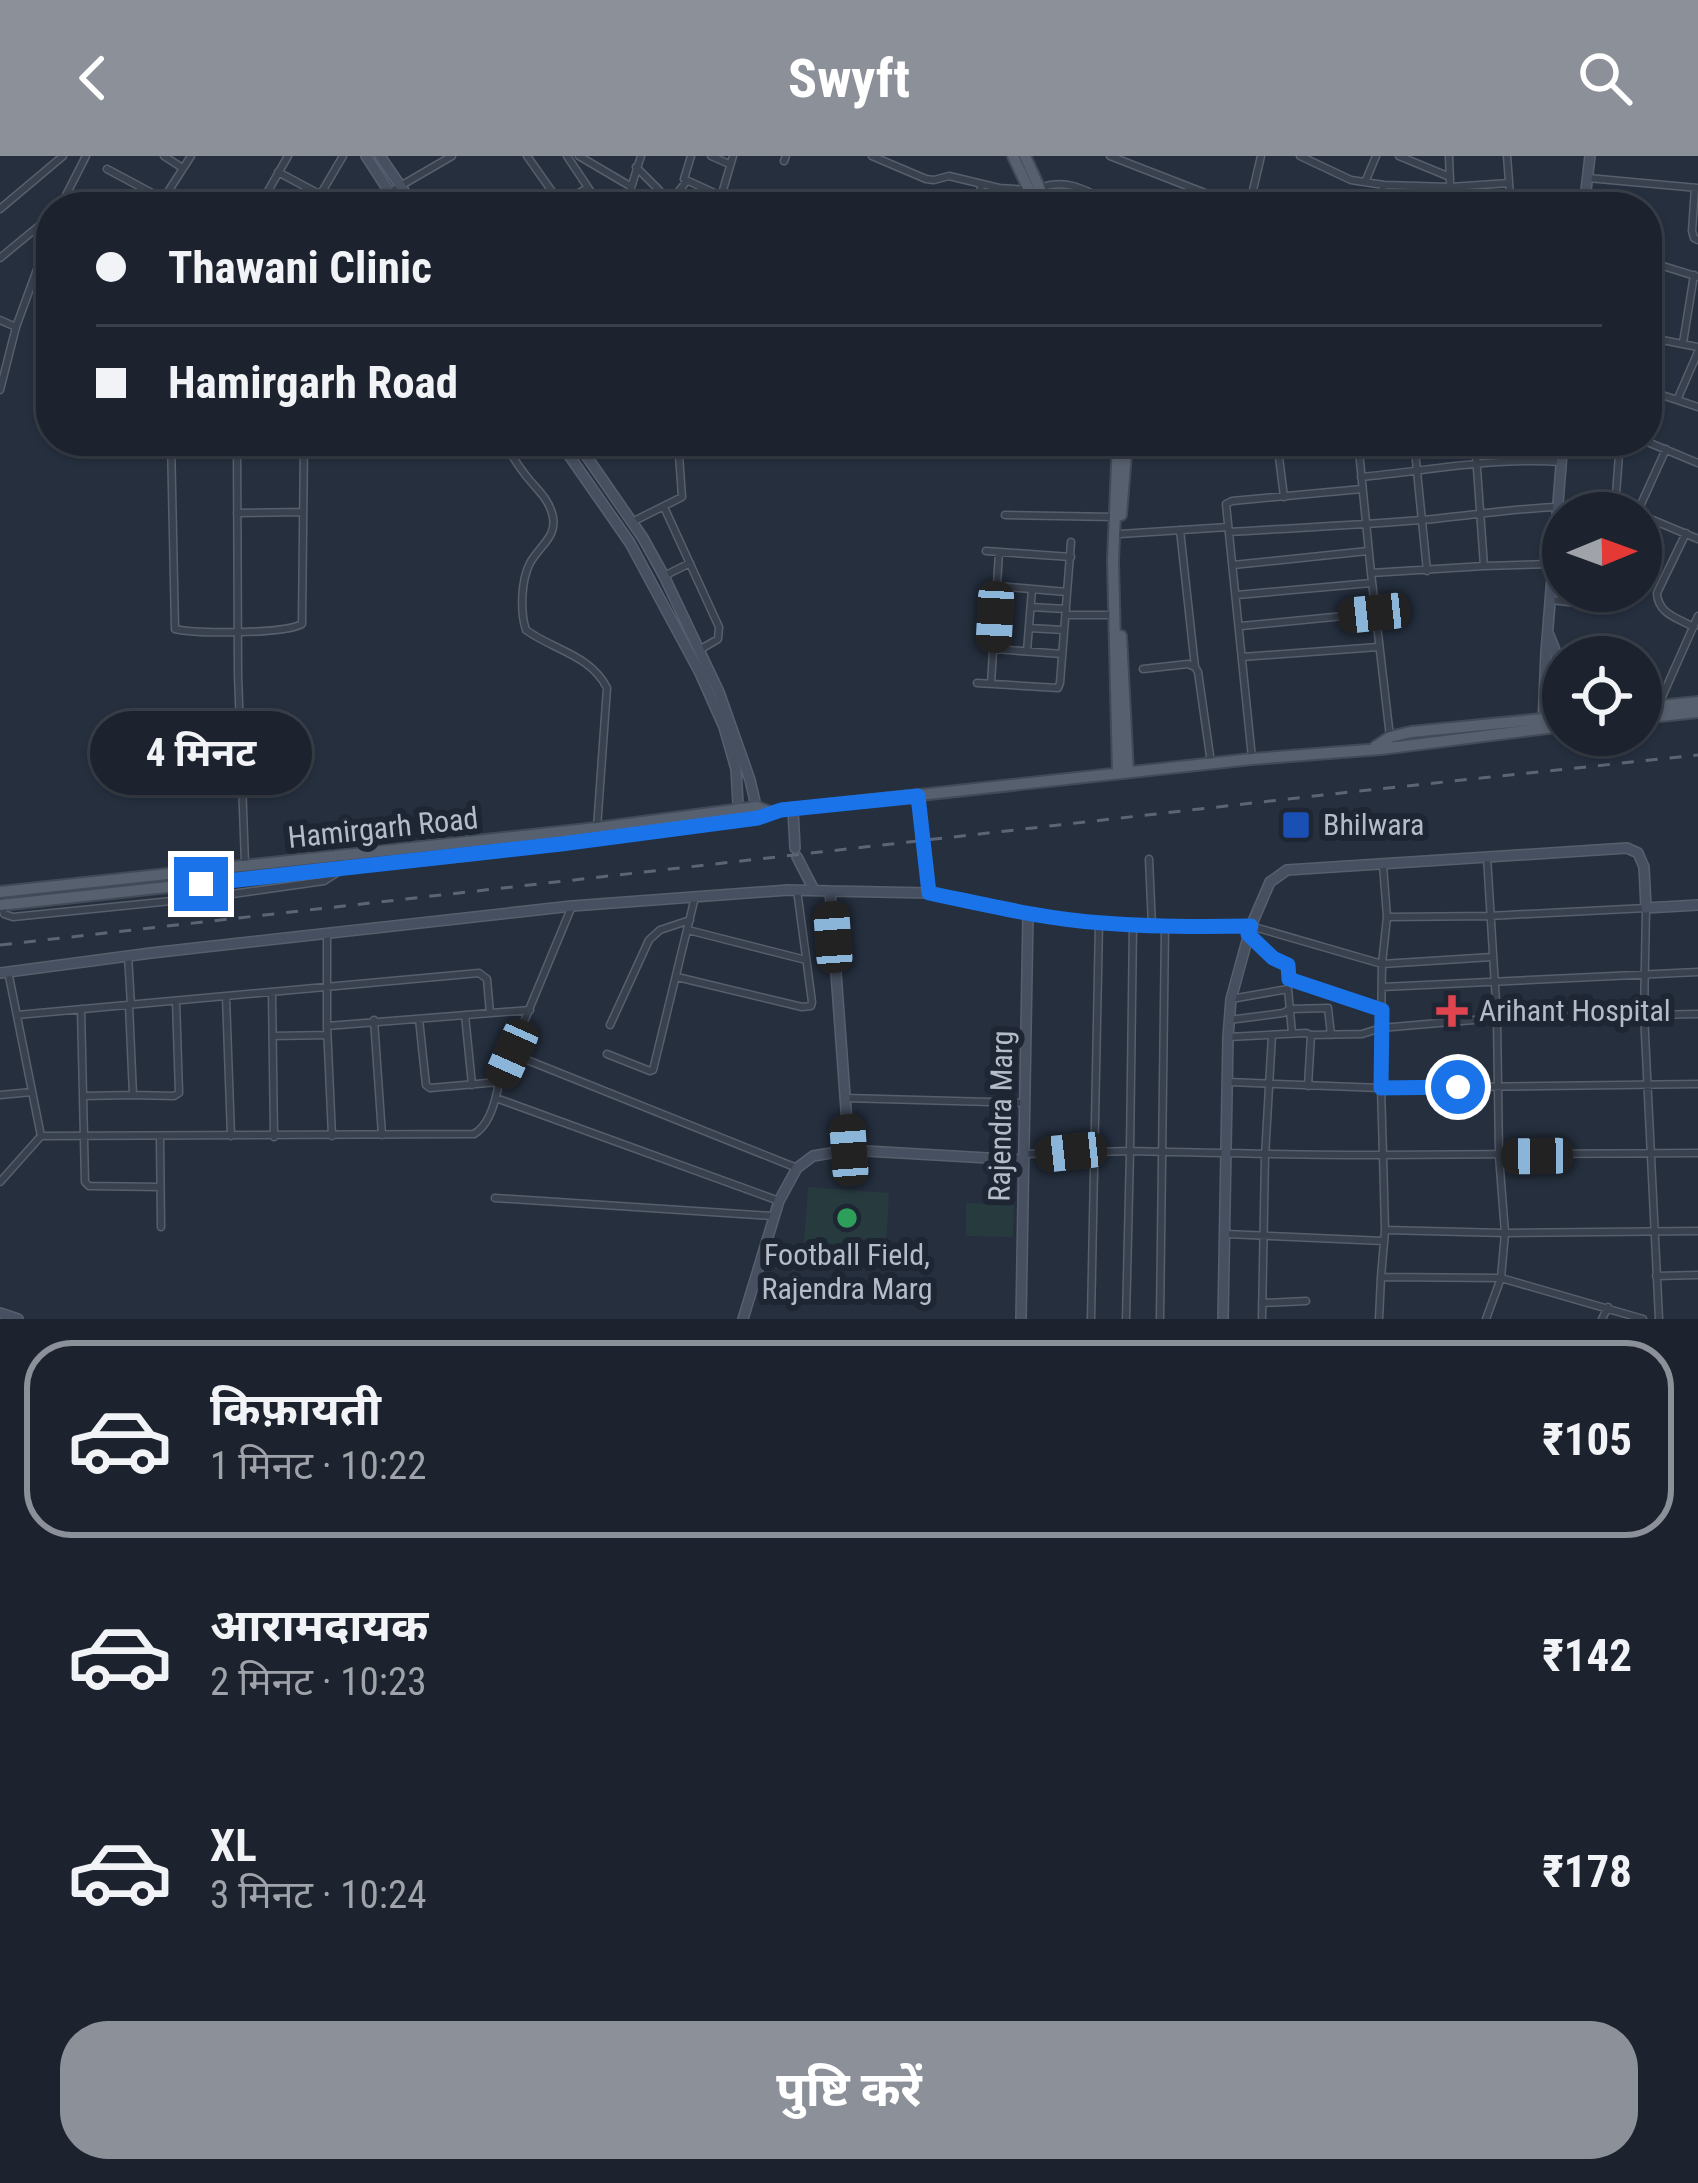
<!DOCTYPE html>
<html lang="hi">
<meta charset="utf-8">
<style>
body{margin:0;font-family:"Roboto Condensed","Noto Sans Devanagari",sans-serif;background:#252b36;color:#f1f3f6;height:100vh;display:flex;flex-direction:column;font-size:45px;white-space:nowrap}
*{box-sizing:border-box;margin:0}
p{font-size:39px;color:#a0a4aa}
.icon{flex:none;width:66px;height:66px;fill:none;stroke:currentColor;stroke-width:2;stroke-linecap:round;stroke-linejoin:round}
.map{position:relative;height:1163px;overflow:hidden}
.sheet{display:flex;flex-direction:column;background:#1c232e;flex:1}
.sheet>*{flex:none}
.guide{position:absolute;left:36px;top:36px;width:1626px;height:264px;border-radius:48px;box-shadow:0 3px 9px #0004,0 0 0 3px #3a404a;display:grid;align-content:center;height:264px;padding:0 60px;background:#1c232e}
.needle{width:78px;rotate:89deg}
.fabs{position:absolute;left:1542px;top:336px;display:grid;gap:24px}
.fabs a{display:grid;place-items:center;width:120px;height:120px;border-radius:50%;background:#1c232e;box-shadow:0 3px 9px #0004,0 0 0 3px #3a404a;font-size:60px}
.end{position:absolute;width:54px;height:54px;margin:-27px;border:15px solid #1a73e8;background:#fff;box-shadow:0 0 0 6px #fff}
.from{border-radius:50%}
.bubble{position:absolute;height:84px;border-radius:42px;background:#1c232e;box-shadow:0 3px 9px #0004,0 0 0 3px #3a404a;font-size:39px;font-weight:700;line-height:84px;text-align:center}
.car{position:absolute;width:36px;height:72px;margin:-36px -18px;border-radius:15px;box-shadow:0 0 9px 3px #0007;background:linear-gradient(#222 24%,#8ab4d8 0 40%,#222 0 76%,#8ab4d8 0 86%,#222 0)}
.guide b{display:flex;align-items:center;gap:42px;height:114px;font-size:45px}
.guide b+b{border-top:3px solid #3a404a}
.guide i{width:30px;height:30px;background:#f1f3f6}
ul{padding:21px 0 0;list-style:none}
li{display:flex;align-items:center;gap:36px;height:198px;margin:0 24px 18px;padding:0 36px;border:6px solid transparent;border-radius:48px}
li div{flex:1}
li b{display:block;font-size:45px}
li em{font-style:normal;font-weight:700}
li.active{border-color:#8c9099}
li>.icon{width:108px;height:108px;stroke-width:1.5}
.action{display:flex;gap:24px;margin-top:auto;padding:24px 60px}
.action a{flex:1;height:138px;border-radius:48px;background:#8c9099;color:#fff;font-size:48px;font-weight:700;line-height:138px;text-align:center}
header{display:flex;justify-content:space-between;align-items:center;height:156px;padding:0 60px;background:#8c9099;color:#fff;font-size:54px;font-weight:700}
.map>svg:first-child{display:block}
.green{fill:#273b3f}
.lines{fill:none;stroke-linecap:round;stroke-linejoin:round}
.street-casing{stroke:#575f6c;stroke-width:9}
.secondary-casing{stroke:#575f6c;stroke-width:12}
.primary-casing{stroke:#424a57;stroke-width:14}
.street{stroke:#39414e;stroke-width:6}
.secondary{stroke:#475061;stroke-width:9}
.primary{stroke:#57606e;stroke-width:10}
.rail{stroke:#5b6575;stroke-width:3;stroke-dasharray:12 12;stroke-linecap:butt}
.route{stroke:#1a73e8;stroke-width:15}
.transit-dot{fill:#1a4fb4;stroke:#1e2633;stroke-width:4.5}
.health-dot{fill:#e0444e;stroke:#1e2633;stroke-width:4.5}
.leisure-dot{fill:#2e9e5b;stroke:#1e2633;stroke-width:4.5}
.labels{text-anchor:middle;stroke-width:12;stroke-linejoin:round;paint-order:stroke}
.poi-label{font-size:30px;fill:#b5bcc9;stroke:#1e2633;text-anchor:start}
.street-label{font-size:30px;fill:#b5bcc9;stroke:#1e2633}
</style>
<header><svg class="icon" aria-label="back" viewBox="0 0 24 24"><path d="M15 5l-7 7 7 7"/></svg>Swyft<svg class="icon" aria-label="search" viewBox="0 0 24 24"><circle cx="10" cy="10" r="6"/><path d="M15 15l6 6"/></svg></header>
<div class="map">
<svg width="1698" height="1163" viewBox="0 0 1698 1163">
<rect width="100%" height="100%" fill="#252f3e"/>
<path class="green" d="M808,1031L889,1037L886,1090L804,1087Z
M966,1047L1014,1049L1013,1081L966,1080Z"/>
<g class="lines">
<defs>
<path id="street" d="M164,0L181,11
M527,0L563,51
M567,0L601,51
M579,0L630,30
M691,0L684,23L721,40
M711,0L729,8
M872,0L926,23L934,24L949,20L999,32L1029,34
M1110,0L1241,51
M1300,0L1351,24L1384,29
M1399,0L1450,21
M1449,0L1451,51
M1507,0L1511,51
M784,5L786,0
M636,11L659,34L670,51
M107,13L178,51
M278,16L321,39
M1588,22L1698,32
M1366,24L1376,0
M1042,31C1071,21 1093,39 1119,51
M1695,32L1692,75L1694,82L1698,84
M390,36L452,0
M164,42L191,0
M264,42L288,0
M1252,42L1286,51
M560,47L588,32
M668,49L686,26
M60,51L86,0
M313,51L343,0
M625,51L641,0
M718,51L733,0
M979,51L981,28
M1009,51L1010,33
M1249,51L1261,0
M1376,51L1384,29L1450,31L1509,27
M0,53L63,0
M0,102L51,60
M1647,105L1698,121
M0,164L16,171
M1647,181L1698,191
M1683,187L1694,119
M0,234L16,171L51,75
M1647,234L1698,251
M1678,242L1698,196
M171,285L175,473C197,478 284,478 302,468L304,285
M237,285L238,519L245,707
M503,285C510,296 516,307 524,317C534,331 547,340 552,357C559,380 540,389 530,407C521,424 520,456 526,474C553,494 591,499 607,532L597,672
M889,285C956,296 1022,293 1089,285
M1277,285L1284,341
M1358,285L1371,417
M1414,285L1427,415
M1475,285L1484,410L1552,408
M1534,285L1535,304
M1645,285L1698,307
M1361,321C1427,315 1494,301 1561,306
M664,351L719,471L718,483L701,493
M1615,352L1620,285
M237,357L303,356
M1637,357L1666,293
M1005,359L1115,361
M1641,359L1698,383
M632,366L682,341L678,285
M1180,374L1195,511
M1229,376C1293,372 1358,369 1422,364C1484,359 1576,341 1634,357
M1686,377L1657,437C1658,458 1677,462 1694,471
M1120,378L1228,371
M986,395L1071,401
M1233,409L1368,395
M664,420L690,407
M997,430L1067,436
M1237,439L1371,427
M1552,444L1609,451C1618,449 1620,444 1621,435
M1031,451L1066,453
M1066,459H1113
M1241,470L1374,457
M1029,472L1064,474
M994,493L1062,498
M1027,495L1032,433
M1242,501L1378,491
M1143,513L1188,508L1195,511L1198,516L1211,607
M977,527L1058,532L1060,527L1071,386
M991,528L999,396
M1658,550L1698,460
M1390,581L1371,417L1484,410
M1252,602L1226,348L1232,345L1362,333
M1149,703L1152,770
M1383,709L1387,761
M0,746L4,758L13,761L211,741L324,725L338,716L339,700
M1251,770L1382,808L1492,801
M688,774L806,804
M327,778V870L530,854
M1249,780L1273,802L1289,809V823
M128,799L131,849
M8,815L41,980L474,978C490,969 496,944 499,926L572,750
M677,821L802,851L811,850L812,846L797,734
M1289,823L1381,854
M1382,831L1698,816
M272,837L274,981
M226,841L231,980
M1231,843L1288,833L1292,877
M81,853L85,1026L89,1030L160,1031
M1698,858L1497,862L1381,872V932L1698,928
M17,859L479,817L487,823L490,857
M465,859L472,929
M419,863L426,929L430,932L499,926
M374,864L382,979
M1229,864L1283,857L1291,853L1328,852L1331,879
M610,869L649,784L660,774L690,764
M327,870L332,980
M273,880L327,879
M1228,881L1306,877L1311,879
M512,898L797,1012
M607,898L650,915L653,914L695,741
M1308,930L1311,879L1362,878L1381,872L1382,808L1387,761L1489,760L1646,752L1644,858L1659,1163
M0,939L32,936
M133,939L174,940L179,937L176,845
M83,940L133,939L129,849
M496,942L779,1045
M845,942L1025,947
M160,981L161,1071
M1698,997L1383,999L1385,1074L1505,1077L1698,1075
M1024,998L1130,995L1133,769
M0,1026L41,980
M495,1042L772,1060
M1385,1075L1381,1121L1501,1122L1643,1163
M1226,1078L1384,1085
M1656,1120L1698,1119
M1262,1147L1306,1145
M1091,1163L1099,767
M1126,1163L1130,995C1214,997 1298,999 1383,999L1381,932L1228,926
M1160,1163L1165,771
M1262,1163L1265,1000L1272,879
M1379,1163L1381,1121
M1486,1163L1501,1122L1505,1077L1499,1000L1497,862L1487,701
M1602,1163L1608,1151"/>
<path id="secondary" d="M366,0L399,51
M380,0L415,51
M1584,51L1590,0
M559,285L630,387L700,517L724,571L736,613L739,665
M576,285L643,382L664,420L719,536L750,624L757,654
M1549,479L1555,494L1563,556
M1543,567L1546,496L1563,285
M918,640L929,737
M793,653L795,692
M797,701L814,734
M830,735L929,737L1028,758L1099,767L1165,771L1251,770
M0,817L151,797L572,750L788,734L830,735L849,994
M0,1157L18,1163
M743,1163L779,1045L797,1012L813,1000L849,994L1024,1004
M1021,1163L1028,758
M1223,1163L1228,881L1231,843L1251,770L1270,726L1287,714L1627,692L1638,697L1644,711L1646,752L1698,749"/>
<path id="primary" d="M1013,0L1037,51
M1025,0L1048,51
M1121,359L1127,285
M1121,480L1128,616
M1641,552L1698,546
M1641,562L1698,556
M1375,591L1390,581L1411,576L1563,561
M1118,617L1113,405L1118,285
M0,736L597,672L757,651L770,656
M0,749L485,697L758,662L781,654L1252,603L1381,593L1563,570"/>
</defs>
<use href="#street" class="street-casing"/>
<use href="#secondary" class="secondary-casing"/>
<use href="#primary" class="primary-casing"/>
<use href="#street" class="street"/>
<use href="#secondary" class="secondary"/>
<use href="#primary" class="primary"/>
<path class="rail" d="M0,789L1350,636L1698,599"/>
</g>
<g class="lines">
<path class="route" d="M201,728L561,688L758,662L781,654L918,640L929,737C987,749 1044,763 1103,767C1152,771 1201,771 1251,770L1248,778L1273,802L1288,809L1289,823L1382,854L1381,932L1458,931"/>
</g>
<rect class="transit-dot" x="1281" y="654" width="30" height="30" rx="6"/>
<path class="health-dot" d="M1446 837h12v12h12v12h-12v12h-12v-12h-12v-12h12z"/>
<circle class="leisure-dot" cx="847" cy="1062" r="12"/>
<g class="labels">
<g class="poi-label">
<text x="1323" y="679">Bhilwara</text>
<text x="1479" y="865">Arihant Hospital</text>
<text x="847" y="1109" text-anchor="middle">Football Field,<tspan x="847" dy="34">Rajendra Marg</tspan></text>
</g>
<g class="street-label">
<text transform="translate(383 672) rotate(-6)" y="10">Hamirgarh Road</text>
<text transform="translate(1001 960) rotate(-89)" y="10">Rajendra Marg</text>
</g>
</g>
</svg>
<div class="fabs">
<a><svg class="needle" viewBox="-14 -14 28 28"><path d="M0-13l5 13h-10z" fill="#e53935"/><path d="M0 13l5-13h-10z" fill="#a0a4aa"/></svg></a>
<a><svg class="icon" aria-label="locate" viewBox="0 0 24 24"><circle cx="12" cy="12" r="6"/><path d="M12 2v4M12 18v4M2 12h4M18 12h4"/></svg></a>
</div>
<i class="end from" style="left:1458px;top:931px"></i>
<i class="end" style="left:201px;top:728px"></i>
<div class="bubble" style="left:90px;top:555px;width:222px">4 मिनट</div>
<i class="car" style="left:1374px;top:457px;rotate:264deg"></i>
<i class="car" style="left:995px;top:461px;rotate:183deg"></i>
<i class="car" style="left:833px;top:781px;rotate:356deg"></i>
<i class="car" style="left:512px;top:898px;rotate:204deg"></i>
<i class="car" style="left:849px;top:994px;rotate:356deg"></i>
<i class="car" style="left:1071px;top:996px;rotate:264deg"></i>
<i class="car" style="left:1537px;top:1000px;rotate:269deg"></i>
<div class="guide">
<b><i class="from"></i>Thawani Clinic</b>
<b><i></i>Hamirgarh Road</b>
</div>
</div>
<section class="sheet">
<ul>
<li class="active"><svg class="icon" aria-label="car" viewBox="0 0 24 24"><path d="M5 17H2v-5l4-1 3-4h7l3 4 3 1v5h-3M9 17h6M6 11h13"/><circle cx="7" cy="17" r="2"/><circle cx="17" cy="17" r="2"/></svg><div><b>किफ़ायती</b><p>1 मिनट · 10:22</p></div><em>₹105</em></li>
<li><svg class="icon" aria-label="car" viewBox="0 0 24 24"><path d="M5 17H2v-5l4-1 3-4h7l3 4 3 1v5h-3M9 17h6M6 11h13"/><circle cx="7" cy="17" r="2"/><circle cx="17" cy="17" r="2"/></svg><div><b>आरामदायक</b><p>2 मिनट · 10:23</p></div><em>₹142</em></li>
<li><svg class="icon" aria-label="car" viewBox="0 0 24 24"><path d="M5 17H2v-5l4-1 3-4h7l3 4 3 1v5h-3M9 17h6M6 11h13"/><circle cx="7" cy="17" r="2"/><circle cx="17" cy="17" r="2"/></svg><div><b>XL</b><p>3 मिनट · 10:24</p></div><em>₹178</em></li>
</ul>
<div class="action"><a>पुष्टि करें</a></div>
</section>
